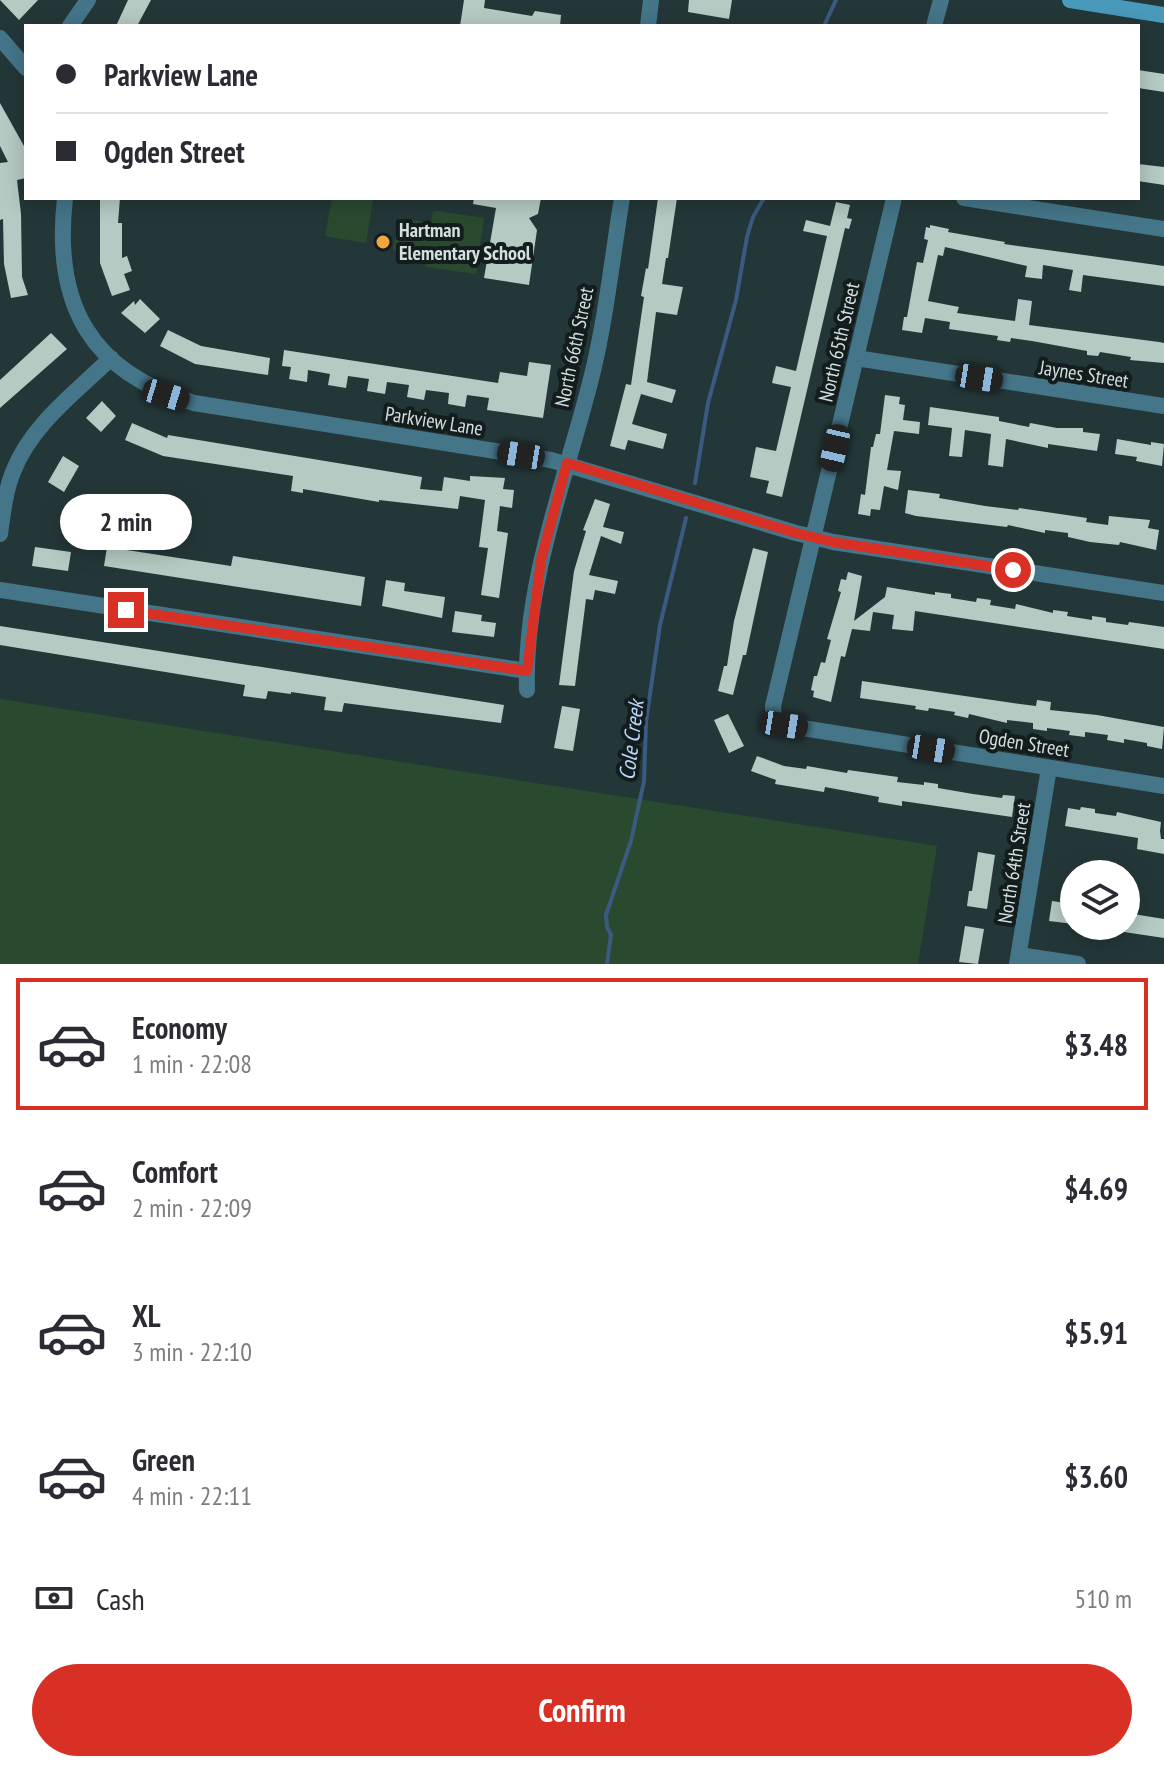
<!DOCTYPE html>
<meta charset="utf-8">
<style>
body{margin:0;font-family:"PT Sans Narrow",sans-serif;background:#f7f7f7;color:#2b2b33;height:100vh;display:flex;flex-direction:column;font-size:30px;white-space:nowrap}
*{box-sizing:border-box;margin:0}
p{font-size:26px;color:#7c7c81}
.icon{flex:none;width:44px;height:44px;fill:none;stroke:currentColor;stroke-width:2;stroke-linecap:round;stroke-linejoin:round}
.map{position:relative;height:964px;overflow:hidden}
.sheet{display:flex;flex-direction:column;background:#fff;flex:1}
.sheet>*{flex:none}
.guide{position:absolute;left:24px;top:24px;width:1116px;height:176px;border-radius:0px;box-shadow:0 4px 20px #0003;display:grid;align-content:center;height:176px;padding:0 32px;background:#fff}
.controls{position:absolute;left:1060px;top:860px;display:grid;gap:16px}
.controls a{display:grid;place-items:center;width:80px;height:80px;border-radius:50%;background:#fff;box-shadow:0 4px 20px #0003;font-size:40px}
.end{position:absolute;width:36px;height:36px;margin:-18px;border:10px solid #d93025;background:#fff;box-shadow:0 0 0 4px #fff}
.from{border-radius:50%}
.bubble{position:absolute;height:56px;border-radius:28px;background:#fff;box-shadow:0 4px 20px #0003;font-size:26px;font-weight:700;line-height:56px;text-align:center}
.car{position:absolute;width:24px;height:48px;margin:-24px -12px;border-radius:10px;box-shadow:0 0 6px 2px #0007;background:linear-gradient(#222 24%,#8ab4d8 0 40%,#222 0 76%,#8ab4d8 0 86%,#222 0)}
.guide b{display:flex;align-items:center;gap:28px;height:76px;font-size:30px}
.guide b+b{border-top:2px solid #e1e1e2}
.guide i{width:20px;height:20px;background:#2b2b33}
ul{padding:14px 0 0;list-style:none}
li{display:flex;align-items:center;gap:24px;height:132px;margin:0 16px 12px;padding:0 16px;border:4px solid transparent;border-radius:0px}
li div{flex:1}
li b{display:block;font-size:30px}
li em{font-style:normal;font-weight:700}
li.selected{border-color:#d93025}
li>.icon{width:72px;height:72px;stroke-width:1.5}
.pay{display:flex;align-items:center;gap:20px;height:88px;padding:0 32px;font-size:30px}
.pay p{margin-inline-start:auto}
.primary-button{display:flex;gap:16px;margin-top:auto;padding:16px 32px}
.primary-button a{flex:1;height:92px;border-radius:48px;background:#d93025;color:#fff;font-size:32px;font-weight:700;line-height:92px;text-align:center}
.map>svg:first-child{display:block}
.green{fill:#2a4a30}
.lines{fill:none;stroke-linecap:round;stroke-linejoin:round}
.stream{stroke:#3a5a81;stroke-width:4}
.building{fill:#b5cac3}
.minor{stroke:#457589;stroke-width:16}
.secondary{stroke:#4999ba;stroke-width:16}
.route{stroke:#d93025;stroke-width:10}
.poi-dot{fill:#f1a63f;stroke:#141d1d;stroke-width:3}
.labels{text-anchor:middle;stroke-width:8;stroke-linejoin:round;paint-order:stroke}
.poi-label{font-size:20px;font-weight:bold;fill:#d4dfe0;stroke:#141d1d;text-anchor:start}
.street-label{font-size:20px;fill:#d4dfe0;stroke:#141d1d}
.water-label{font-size:22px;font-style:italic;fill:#b8d8fe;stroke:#141d1d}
</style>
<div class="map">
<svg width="1164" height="964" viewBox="0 0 1164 964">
<rect width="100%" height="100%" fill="#243738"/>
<path class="green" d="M332,198L373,200L366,243L325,236Z
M437,211L484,218L476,274L426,267V255L393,250L399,218L431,223L433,212Z
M0,699L937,846L918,964H0Z"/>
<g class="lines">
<path class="stream" d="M824,26L836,0
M695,483L708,403L736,300L747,237L753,217L764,198
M607,964L611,935L607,927L606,915L631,841L644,781L646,722L660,625L686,518"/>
</g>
<path class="building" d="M0,0H38L19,20Z
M128,0H151L137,26H116Z
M464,0H485L484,8L532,16L535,11L561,15L560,26H460Z
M689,0H732L729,19L688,12Z
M1138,70L1164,74V92L1138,88Z
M0,103L24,146L26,166V178L17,180L21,214L22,277L28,295L11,298L4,264L3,219L0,220V163L8,162L0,146Z
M1138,164L1164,167V185L1138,181Z
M100,198H120L118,223H122V258L127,256L132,271L124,274L130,290L112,296L100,263Z
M474,198H541L538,214L529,218L537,230L529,285L484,278L496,208L473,204Z
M658,198H677L668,258H666L662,284L683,287L677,315L656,312L647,382L676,390L672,403L641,394L632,424L667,434L663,449L628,440L625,450L610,446L626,384L631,385L644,297L641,296L646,268L648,269Z
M836,202L850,205L847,218L852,219L849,229L845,228L782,497L766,493L769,481L750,477L756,447L776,451L791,387L772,383L776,366L796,371L827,236L803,231L806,220L830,226Z
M930,225L949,229L948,232L1005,242L1004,244L1164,266V286L1083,275L1081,292L1069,290L1073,270L1043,265L1042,279L1025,277L1027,266L945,247L943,256L938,255L928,301L959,307L957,313L1015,321L1018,299L1032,301L1029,325L1159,342L1164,343V363L1130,360L1131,357L1100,352L1098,356L1087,355V351L1032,341L1011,338L1010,342L997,340L998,336L949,329L950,322L925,318L922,333L902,330L904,317H907L917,262L923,263L928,240L924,239L926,227L930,228Z
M140,299L160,319L145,333L121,313L134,301L135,305Z
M168,330L201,346L270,358L268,375L195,364L160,346Z
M51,333L67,349L0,408V380Z
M284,350L498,383L500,372L527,376L529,362L551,365L543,418L487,410L489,398L467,395L465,407L448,404L449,393L426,390L424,400L407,397L409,385L387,382L385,394L367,391L369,379L348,376L346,388L328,385L330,374L308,370L307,382L289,379L291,367L282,366Z
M885,395L900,397L899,404L905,405L903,420L920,422L919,434L894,431L887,470L901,471L898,490L884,486L880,510L871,509L870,516L858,514L861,494L865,495L871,447H873L876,434H880Z
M102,401L116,416L101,432L86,418Z
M930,407L999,417V421L1029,427L1030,423L1057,428H1083V432L1100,434L1097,451L1048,444V448L1006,439L1003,467L988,465L991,434L965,430L962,457L949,456L952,428L928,425Z
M132,423L167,438L168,435L422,477L420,489L442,491L444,477L470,481V476L505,478L503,489L514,490L512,508L500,506L497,531L508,533L499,598L481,595L488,548L479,547L485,500L460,496L458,509L379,500V502L303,489V493L291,491L293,476L163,456L125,440Z
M1117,439L1151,445V442L1164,444L1162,466L1136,461L1137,457L1115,454Z
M63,456L79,466L64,492L48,482Z
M908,490L940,494L939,498L985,506L1018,510L1019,508L1087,518L1086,522L1108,525L1109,516L1150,520L1148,528L1159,530L1156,550L1120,542L1119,545L1090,542L1068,537V533L1045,530V533L1008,525L1007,527L916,516L905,513Z
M595,499L610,504L603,527L624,532L621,544L601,536L589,575L618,581L615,594L595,590L593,600L586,599L575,686L559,685L574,571L586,531L583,530Z
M35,547L71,552L68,571L32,566Z
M107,547L231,566L233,556L365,577L361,606L104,566Z
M753,548L768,552L746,655H743L733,695L718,691L724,666H727L734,621Z
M848,572L862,576L854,621L885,597L887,587L935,595V592L951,594V598L976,602L977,598L991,600L990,605L1015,609L1016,604L1053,613V610L1068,612L1067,616L1092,620V616L1106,618V622L1128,625L1129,622L1164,627V649L915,611L913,631L892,629L894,615L873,612L870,631L852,629L845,657L841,656L831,702L813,697L814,691L811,690L814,676H817L821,662L825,663L831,640L827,639L841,592L838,591L841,579L846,580Z
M386,580L405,583L404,591L445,597L442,618L382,606Z
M455,611L482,615L481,621L496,623L494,637L452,632Z
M0,626L504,705L501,723L344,703L342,712L324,710L326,697L291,692V694L268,691L266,699L243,696L245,685L0,645Z
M862,681L1020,704L1036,706L1037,700L1051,702L1050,710L1097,715L1164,727L1162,749L1147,746V743L1124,739V743L1107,740L1108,735L1085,732V737L1069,735L1070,731L1047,728V731L1033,729V723L1007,720V723L969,714L968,718L954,715L955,712L929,708L928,711L915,709L916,706L860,698Z
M562,706L580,709L573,751L554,748Z
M728,714L744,746L729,753L714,720Z
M757,756L784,766L806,769L807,766L847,773L848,770L898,777L897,782L924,785V782L938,784V788L973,794L1002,798L1003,795L1015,796L1012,817L902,801V806L878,802L879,797L825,787L824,792L775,784L776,780L751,771Z
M1081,807L1095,809V813L1116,816L1117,812L1161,822L1160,831L1161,839H1164V854L1137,849L1138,838L1065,826L1068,808L1080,810Z
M978,852L995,855L987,909L967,906L969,891H972Z
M1052,901L1074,904V924L1049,921Z
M1127,913L1164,919V938L1124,932Z
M965,926L984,929L978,964L959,962Z"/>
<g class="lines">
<path class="minor" d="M70,26L88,0
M648,26L651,0
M934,26L941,0
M0,38L26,68
M65,198C53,303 89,372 194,403L551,460L796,533L833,542L1164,593
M894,198L773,706L774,717L784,725L1164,786
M964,198L1164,229
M856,358L1164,406
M0,534C3,513 5,492 13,472C31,425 75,393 111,358
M0,590L527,671
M527,690C524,583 565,482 591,379C606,320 612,258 622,198
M1019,955L1078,964
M1017,964L1049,768"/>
<path class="secondary" d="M1070,0L1164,15"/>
</g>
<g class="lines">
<path class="route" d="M126,610L527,671L541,560L567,463L796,533L833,542L1013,570"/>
</g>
<circle class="poi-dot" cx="383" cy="242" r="8"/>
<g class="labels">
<g class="poi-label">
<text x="399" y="237">Hartman<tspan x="399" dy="23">Elementary School</tspan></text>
</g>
<g class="street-label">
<text transform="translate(839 342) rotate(-77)" y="7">North 65th Street</text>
<text transform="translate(574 347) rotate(-78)" y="7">North 66th Street</text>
<text transform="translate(1084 374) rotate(9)" y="7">Jaynes Street</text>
<text transform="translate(434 421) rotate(9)" y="7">Parkview Lane</text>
<text transform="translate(1024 743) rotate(9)" y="7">Ogden Street</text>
<text transform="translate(1014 863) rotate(-81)" y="7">North 64th Street</text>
</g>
<g class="water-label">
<text transform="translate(631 740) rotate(-83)" y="8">Cole Creek</text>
</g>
</g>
</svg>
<div class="controls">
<a><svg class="icon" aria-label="layers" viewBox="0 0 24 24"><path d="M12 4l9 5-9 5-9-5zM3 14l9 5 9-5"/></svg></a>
</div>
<i class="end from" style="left:1013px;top:570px"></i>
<i class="end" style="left:126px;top:610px"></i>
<div class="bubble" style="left:60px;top:494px;width:132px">2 min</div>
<i class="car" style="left:979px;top:378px;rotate:99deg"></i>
<i class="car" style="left:166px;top:395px;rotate:107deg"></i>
<i class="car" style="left:835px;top:448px;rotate:193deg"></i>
<i class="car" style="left:521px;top:455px;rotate:279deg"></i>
<i class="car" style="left:784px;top:725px;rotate:99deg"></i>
<i class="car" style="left:931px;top:749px;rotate:99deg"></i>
<div class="guide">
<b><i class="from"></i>Parkview Lane</b>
<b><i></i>Ogden Street</b>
</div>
</div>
<section class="sheet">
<ul>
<li class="selected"><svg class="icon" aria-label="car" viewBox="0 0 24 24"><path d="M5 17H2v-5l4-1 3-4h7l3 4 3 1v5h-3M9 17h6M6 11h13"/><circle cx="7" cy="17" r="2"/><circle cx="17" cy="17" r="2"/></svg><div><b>Economy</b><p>1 min · 22:08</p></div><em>$3.48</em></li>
<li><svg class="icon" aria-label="car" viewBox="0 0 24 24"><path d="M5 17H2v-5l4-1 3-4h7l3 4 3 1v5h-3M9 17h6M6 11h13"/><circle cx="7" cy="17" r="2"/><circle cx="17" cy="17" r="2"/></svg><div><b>Comfort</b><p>2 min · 22:09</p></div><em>$4.69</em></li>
<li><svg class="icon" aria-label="car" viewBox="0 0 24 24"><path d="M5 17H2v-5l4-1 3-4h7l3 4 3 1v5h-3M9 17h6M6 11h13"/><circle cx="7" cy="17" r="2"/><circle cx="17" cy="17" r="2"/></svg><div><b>XL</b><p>3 min · 22:10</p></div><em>$5.91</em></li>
<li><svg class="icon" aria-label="car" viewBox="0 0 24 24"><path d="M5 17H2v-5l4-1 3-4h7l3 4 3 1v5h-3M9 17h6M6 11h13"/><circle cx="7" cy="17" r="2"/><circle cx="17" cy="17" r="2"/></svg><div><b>Green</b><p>4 min · 22:11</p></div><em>$3.60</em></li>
</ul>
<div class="pay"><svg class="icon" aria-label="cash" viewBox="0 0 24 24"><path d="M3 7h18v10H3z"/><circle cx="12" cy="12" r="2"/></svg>Cash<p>510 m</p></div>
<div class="primary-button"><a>Confirm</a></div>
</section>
